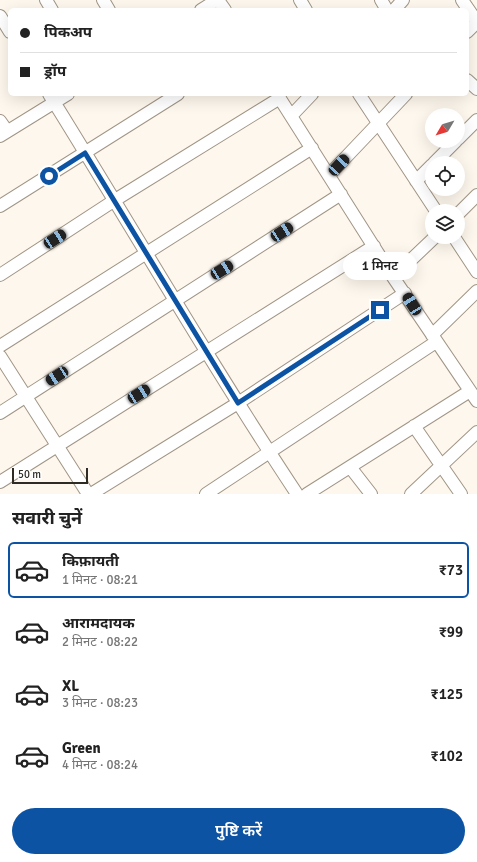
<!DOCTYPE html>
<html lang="hi">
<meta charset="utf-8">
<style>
body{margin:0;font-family:Signika,"Noto Sans Devanagari",sans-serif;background:#f2f2f2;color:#222;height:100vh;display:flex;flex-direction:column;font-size:15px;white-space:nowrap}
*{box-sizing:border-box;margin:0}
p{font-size:13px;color:#767676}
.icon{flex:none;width:22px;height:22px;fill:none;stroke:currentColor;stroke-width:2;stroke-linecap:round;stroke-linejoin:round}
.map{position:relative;height:494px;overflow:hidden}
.sheet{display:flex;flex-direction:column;background:#fff;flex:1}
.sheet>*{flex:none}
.hud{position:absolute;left:8px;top:8px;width:461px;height:88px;border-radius:6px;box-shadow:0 4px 16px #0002;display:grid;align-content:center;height:88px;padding:0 12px;background:#fff}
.needle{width:26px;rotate:232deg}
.fabs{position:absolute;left:425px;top:108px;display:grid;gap:8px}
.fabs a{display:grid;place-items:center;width:40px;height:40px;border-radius:50%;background:#fff;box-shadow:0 4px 16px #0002;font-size:20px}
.scale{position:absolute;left:12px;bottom:10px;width:76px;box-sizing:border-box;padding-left:4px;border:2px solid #2e2a24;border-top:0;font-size:11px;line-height:14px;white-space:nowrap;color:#2e2a24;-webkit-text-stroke:3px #fff;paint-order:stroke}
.end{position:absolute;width:18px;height:18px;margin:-9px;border:5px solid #0c54a3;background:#fff;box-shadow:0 0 0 2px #fff}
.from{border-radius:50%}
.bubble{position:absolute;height:28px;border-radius:14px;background:#fff;box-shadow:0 4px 16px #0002;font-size:13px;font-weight:600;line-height:28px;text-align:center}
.car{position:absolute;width:12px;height:24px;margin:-12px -6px;border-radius:5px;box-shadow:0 0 3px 1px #0007;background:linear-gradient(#222 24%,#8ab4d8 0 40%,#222 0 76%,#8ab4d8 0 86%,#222 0)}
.hud b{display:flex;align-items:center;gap:14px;height:38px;font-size:15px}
.hud b+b{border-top:1px solid #e0e0e0}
.hud i{width:10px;height:10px;background:#222}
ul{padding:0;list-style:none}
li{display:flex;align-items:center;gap:12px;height:56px;margin:0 8px 6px;padding:0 4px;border:2px solid transparent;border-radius:6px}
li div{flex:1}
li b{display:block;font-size:15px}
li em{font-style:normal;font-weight:600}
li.current{border-color:#0c54a3}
li>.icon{width:36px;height:36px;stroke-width:1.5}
h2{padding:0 12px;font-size:18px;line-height:48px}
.action{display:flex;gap:8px;margin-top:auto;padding:8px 12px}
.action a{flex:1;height:46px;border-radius:24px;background:#0c54a3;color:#fff;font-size:16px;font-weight:600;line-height:46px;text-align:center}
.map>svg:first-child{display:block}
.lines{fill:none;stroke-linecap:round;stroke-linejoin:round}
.minor-casing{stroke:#a09586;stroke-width:14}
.minor{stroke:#fff;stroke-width:12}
.route{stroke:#0c54a3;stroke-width:5}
</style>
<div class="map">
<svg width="477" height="494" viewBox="0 0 477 494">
<rect width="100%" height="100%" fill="#fef7ed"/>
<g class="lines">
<defs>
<path id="minor" d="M46,0L52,10
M103,0L109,10
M218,0L225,10
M300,0L306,10
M381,0L387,10
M462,0L477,22L467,32
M201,10L217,0
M394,10L403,0
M0,16L10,32
M467,80L477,89
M49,94C132,227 210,363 297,494
M277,94L393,277L477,401
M359,94L436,211
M291,116L312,94
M0,121L7,131
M0,136L68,94
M458,139L477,120
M434,163L456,141
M329,175L406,94
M416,181L432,165
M0,206L178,94
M458,214L477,195
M454,237L477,272
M0,275L115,200L280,98
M393,277L435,237
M432,335L477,291
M0,346L312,148
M0,356L88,494
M0,413L341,194
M414,426L461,494
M350,467L371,494
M0,482L374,246
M91,494L238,403L405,293
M206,494L436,342
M307,494L470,391
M411,494L477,432"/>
</defs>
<use href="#minor" class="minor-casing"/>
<use href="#minor" class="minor"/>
</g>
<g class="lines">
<path class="route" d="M49,176L85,153L238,403L380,310"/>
</g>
</svg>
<div class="fabs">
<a><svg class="needle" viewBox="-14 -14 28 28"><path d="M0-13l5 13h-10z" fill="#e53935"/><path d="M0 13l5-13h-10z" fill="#767676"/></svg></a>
<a><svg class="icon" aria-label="locate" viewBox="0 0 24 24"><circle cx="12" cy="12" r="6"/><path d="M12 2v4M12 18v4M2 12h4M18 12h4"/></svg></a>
<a><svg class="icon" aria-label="layers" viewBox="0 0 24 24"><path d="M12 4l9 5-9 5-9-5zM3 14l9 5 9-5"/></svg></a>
</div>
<div class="scale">50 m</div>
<i class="end from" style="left:49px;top:176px"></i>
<i class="end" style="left:380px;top:310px"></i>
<div class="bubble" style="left:343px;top:252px;width:74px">1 मिनट</div>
<i class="car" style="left:339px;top:165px;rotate:43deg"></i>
<i class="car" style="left:282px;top:232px;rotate:57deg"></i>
<i class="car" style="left:55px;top:239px;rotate:57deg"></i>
<i class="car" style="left:222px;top:270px;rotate:58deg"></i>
<i class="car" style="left:412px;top:304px;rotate:328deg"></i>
<i class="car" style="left:57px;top:376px;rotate:237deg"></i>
<i class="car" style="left:139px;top:394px;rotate:58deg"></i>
<div class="hud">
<b><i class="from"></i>पिकअप</b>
<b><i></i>ड्रॉप</b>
</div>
</div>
<section class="sheet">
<h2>सवारी चुनें</h2>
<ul>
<li class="current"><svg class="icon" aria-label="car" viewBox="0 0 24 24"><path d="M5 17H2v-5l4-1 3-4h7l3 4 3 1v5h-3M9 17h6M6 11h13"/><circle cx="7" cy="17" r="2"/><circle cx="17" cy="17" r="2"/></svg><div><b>किफ़ायती</b><p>1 मिनट · 08:21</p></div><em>₹73</em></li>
<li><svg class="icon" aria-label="car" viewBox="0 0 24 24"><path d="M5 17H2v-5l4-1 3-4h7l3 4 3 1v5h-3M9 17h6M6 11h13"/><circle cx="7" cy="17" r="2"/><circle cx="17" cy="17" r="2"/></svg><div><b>आरामदायक</b><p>2 मिनट · 08:22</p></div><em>₹99</em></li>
<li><svg class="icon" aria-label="car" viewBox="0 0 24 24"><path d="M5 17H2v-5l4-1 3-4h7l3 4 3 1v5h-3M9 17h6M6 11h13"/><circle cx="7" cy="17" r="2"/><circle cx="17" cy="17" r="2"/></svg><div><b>XL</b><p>3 मिनट · 08:23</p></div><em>₹125</em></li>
<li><svg class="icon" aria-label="car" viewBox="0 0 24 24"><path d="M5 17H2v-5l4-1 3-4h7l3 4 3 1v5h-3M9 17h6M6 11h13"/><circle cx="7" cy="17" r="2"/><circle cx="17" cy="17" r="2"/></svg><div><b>Green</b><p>4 मिनट · 08:24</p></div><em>₹102</em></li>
</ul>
<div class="action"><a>पुष्टि करें</a></div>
</section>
